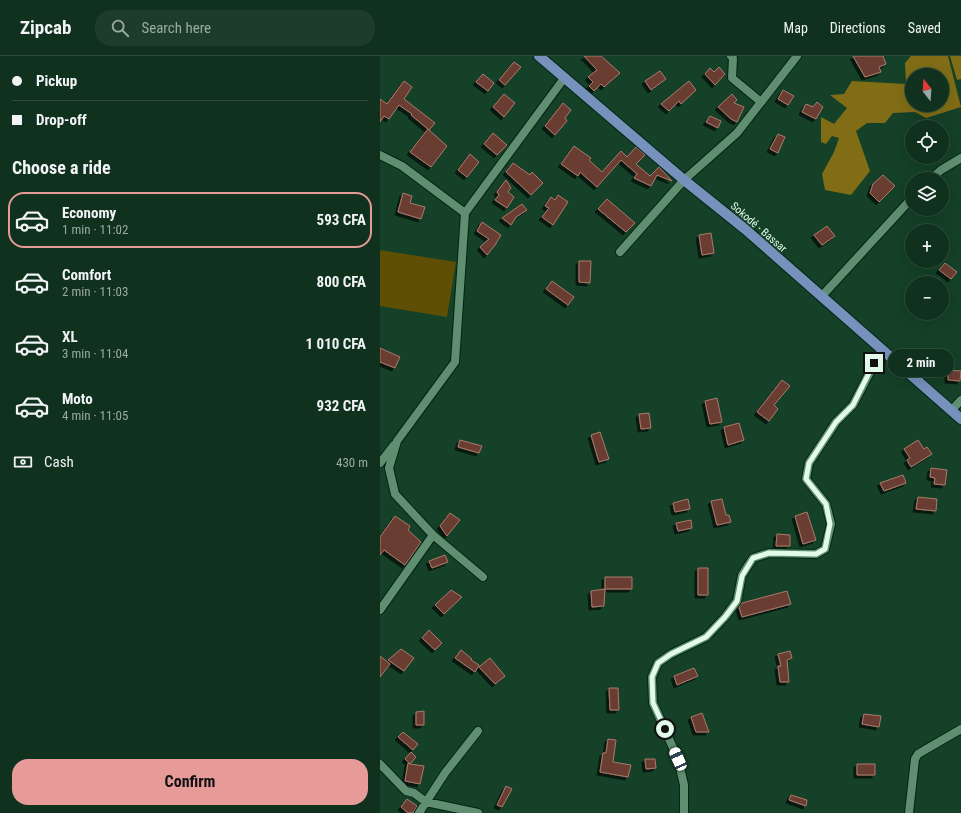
<!DOCTYPE html>
<meta charset="utf-8">
<style>
body{margin:0;font-family:"Roboto Condensed",sans-serif;background:#1d3d2a;color:#f1f3f6;height:100vh;display:flex;flex-direction:column;font-size:15px;white-space:nowrap}
*{box-sizing:border-box;margin:0}
p{font-size:13px;color:#9ba9a4}
.icon{flex:none;width:22px;height:22px;fill:none;stroke:currentColor;stroke-width:2;stroke-linecap:round;stroke-linejoin:round}
.map{position:relative;flex:1;overflow:hidden}
.sheet{display:flex;flex-direction:column;background:#0f311d;width:380px}
.sheet>*{flex:none}
.top-card{display:grid;align-content:center;height:88px;padding:0 12px;background:#0f311d}
.needle{width:26px;rotate:343deg}
.buttons{position:absolute;left:525px;top:12px;display:grid;gap:8px}
.buttons a{display:grid;place-items:center;width:44px;height:44px;border-radius:50%;background:#0f311d;box-shadow:0 4px 16px #0002,0 0 0 1px #2f4c3b;font-size:20px}
.end{position:absolute;width:18px;height:18px;margin:-9px;border:5px solid #e2fae9;background:#111;box-shadow:0 0 0 2px #111}
.from{border-radius:50%}
.bubble{position:absolute;height:28px;border-radius:14px;background:#0f311d;box-shadow:0 4px 16px #0002,0 0 0 1px #2f4c3b;font-size:13px;font-weight:700;line-height:28px;text-align:center}
.car{position:absolute;width:12px;height:24px;margin:-12px -6px;border-radius:5px;box-shadow:0 0 3px 1px #0007;background:linear-gradient(#fff 24%,#345 0 40%,#fff 0 76%,#345 0 86%,#fff 0)}
.top-card b{display:flex;align-items:center;gap:14px;height:38px;font-size:15px}
.top-card b+b{border-top:1px solid #2f4c3b}
.top-card i{width:10px;height:10px;background:#f1f3f6}
ul{padding:0;list-style:none}
li{display:flex;align-items:center;gap:12px;height:56px;margin:0 8px 6px;padding:0 4px;border:2px solid transparent;border-radius:16px}
li div{flex:1}
li b{display:block;font-size:15px}
li em{font-style:normal;font-weight:700}
li.current{border-color:#e69b98}
li>.icon{width:36px;height:36px;stroke-width:1.5}
h2{padding:0 12px;font-size:18px;line-height:48px}
.pay{display:flex;align-items:center;gap:10px;height:44px;padding:0 12px;font-size:15px}
.pay p{margin-inline-start:auto}
.cta{display:flex;gap:8px;margin-top:auto;padding:8px 12px}
.cta a{flex:1;height:46px;border-radius:16px;background:#e69b98;color:#111;font-size:16px;font-weight:700;line-height:46px;text-align:center}
header{display:flex;align-items:center;gap:24px;box-sizing:border-box;height:56px;padding:0 20px;background:#0f311d;border-bottom:1px solid #2f4c3b}
header strong{font-size:19px}
nav{display:flex;gap:22px;margin-inline-start:auto;font-size:14px}
.search{width:280px;height:36px;background:#1d3d2a;display:flex;align-items:center;gap:10px;box-sizing:border-box;padding:0 14px;border-radius:16px;color:#9ba9a4;font-size:15px}
main{display:flex;flex:1;min-height:0}
.map>svg:first-child{display:block}
.green{fill:#5e4f05}
.forest{fill:#816d16;fill-rule:evenodd}
.building{fill:#6b3e32;stroke:#ac796c;filter:url(#shadow)}
.lines{fill:none;stroke-linecap:round;stroke-linejoin:round}
.minor-casing{stroke:#032513;stroke-width:10}
.major-casing{stroke:#032513;stroke-width:12}
.minor{stroke:#608e70;stroke-width:8}
.major{stroke:#7691bc;stroke-width:10}
.route{stroke:#e2fae9;stroke-width:5}
.labels{text-anchor:middle;stroke-width:3.5;stroke-linejoin:round;paint-order:stroke}
.street-label{font-size:11px;fill:#e2fae9;stroke:#144127}
</style>
<header>
<strong>Zipcab</strong>
<div class="search"><svg class="icon" aria-label="search" viewBox="0 0 24 24"><circle cx="10" cy="10" r="6"/><path d="M15 15l6 6"/></svg>Search here</div>
<nav><a>Map</a><a>Directions</a><a>Saved</a></nav>
</header>
<main>
<section class="sheet">
<div class="top-card">
<b><i class="from"></i>Pickup</b>
<b><i></i>Drop-off</b>
</div>
<h2>Choose a ride</h2>
<ul>
<li class="current"><svg class="icon" aria-label="car" viewBox="0 0 24 24"><path d="M5 17H2v-5l4-1 3-4h7l3 4 3 1v5h-3M9 17h6M6 11h13"/><circle cx="7" cy="17" r="2"/><circle cx="17" cy="17" r="2"/></svg><div><b>Economy</b><p>1 min · 11:02</p></div><em>593 CFA</em></li>
<li><svg class="icon" aria-label="car" viewBox="0 0 24 24"><path d="M5 17H2v-5l4-1 3-4h7l3 4 3 1v5h-3M9 17h6M6 11h13"/><circle cx="7" cy="17" r="2"/><circle cx="17" cy="17" r="2"/></svg><div><b>Comfort</b><p>2 min · 11:03</p></div><em>800 CFA</em></li>
<li><svg class="icon" aria-label="car" viewBox="0 0 24 24"><path d="M5 17H2v-5l4-1 3-4h7l3 4 3 1v5h-3M9 17h6M6 11h13"/><circle cx="7" cy="17" r="2"/><circle cx="17" cy="17" r="2"/></svg><div><b>XL</b><p>3 min · 11:04</p></div><em>1 010 CFA</em></li>
<li><svg class="icon" aria-label="car" viewBox="0 0 24 24"><path d="M5 17H2v-5l4-1 3-4h7l3 4 3 1v5h-3M9 17h6M6 11h13"/><circle cx="7" cy="17" r="2"/><circle cx="17" cy="17" r="2"/></svg><div><b>Moto</b><p>4 min · 11:05</p></div><em>932 CFA</em></li>
</ul>
<div class="pay"><svg class="icon" aria-label="cash" viewBox="0 0 24 24"><path d="M3 7h18v10H3z"/><circle cx="12" cy="12" r="2"/></svg>Cash<p>430 m</p></div>
<div class="cta"><a>Confirm</a></div>
</section>
<div class="map">
<svg width="581" height="757" viewBox="0 0 581 757">
<defs>
<filter id="shadow"><feDropShadow dx="-3" dy="3" stdDeviation="0" flood-color="#0009"/></filter>
</defs>
<rect width="100%" height="100%" fill="#144127"/>
<path class="green" d="M0,194L76,206L67,261L0,250Z"/>
<path class="forest" d="M531,0H568L581,51L546,62L535,56L513,57L505,67H487L476,75L490,115L471,139L445,134L442,118L454,96L459,82L452,80L446,88L441,86V61L454,68L467,52L450,39L464,38L472,25L526,28L525,7ZM532,19H562V49H532Z
M570,0H581V23L577,24Z"/>
<path class="building" d="M204,0H221L240,17L224,31L221,28L214,35L209,30L213,26L208,21L217,14Z
M473,0H503L506,8L499,11L501,16L485,21Z
M134,6L141,11L125,29L119,24Z
M339,11L345,18L335,29L325,18L330,12L334,16Z
M280,15L286,23L271,34L265,25Z
M103,18L114,27L108,35L96,26Z
M24,25L32,31L24,43L55,67L49,74L31,59L32,58L19,49L9,63L4,60L0,66V43L7,48Z
M309,25L316,34L301,48L299,45L289,55L281,48Z
M403,34L414,40L408,49L398,43Z
M124,38L135,47L124,61L113,51Z
M352,38L357,44L354,47L364,51L357,66L351,63L338,51Z
M437,46L443,51L436,63L422,56L426,48L433,51Z
M183,47L191,54L185,62L187,65L175,79L165,70Z
M330,60L341,65L338,72L326,66Z
M48,73L67,90L51,111L30,96Z
M113,77L127,89L117,99L104,88Z
M398,78L405,81L398,97L390,93Z
M194,90L211,102L209,104L222,116L241,95L247,101L256,91L265,99L256,108L270,120L279,111L292,125L277,119L271,130L254,122L257,118L241,104L217,131L200,116L198,120L181,108Z
M90,98L99,106L87,121L78,114Z
M133,107L150,119L152,116L163,127L151,139L126,116Z
M503,119L515,130L499,146L490,137L493,128Z
M126,124L131,132L128,136L134,141L127,152L115,144L119,139L117,136Z
M23,137L32,140L30,147L45,151L41,163L18,156Z
M178,139L188,146L173,169L162,161L169,152L165,150L171,141L175,144Z
M227,143L255,167L246,176L218,153Z
M142,148L147,154L136,161L131,169L122,162Z
M102,166L121,179L115,189L107,199L100,191L109,183L97,175Z
M447,170L455,180L442,189L434,179Z
M331,177L334,197L322,199L319,179Z
M199,205H211L210,227L199,226Z
M565,207L577,216L571,223L559,214Z
M172,225L194,241L188,249L166,233Z
M0,292L20,301L15,312L0,306Z
M568,314L581,315L580,325L568,324Z
M402,324L410,330L394,349L398,353L389,365L377,356Z
M337,342L342,366L330,368L325,345Z
M269,357L271,372L261,373L259,358Z
M359,367L364,384L348,389L344,371Z
M220,376L229,403L219,406L211,379Z
M80,384L102,390L99,397L78,391Z
M538,384L544,393L547,391L552,398L531,411L527,404L530,402L524,393Z
M551,412L567,414L565,429L554,428L555,422L550,421Z
M523,419L526,427L504,435L500,427Z
M538,441L557,443L556,455L536,453Z
M308,443L310,453L295,456L293,447Z
M342,443L346,459H349L351,466L337,469L331,445Z
M427,456L436,484L423,488L415,460Z
M70,457L80,464L67,480L60,470Z
M15,460L30,470L28,474L41,486L25,509L4,494L0,499V481Z
M311,464L312,472L298,475L296,467Z
M397,478L410,479V490H396Z
M65,499L68,506L52,512L49,505Z
M318,512H328V539H318Z
M225,521H252V533H225Z
M225,533L224,550L212,551L211,535Z
M71,534L82,541L64,558L55,549Z
M407,535L411,548L362,561L359,551L362,547Z
M49,574L62,587L55,594L42,582Z
M21,593L34,602L24,615L8,604Z
M81,594L92,603L91,604L99,609L95,616L75,602Z
M410,595L412,602L407,604L409,626H400L398,610H401L398,598Z
M0,600L10,608L0,621Z
M110,602L125,620L115,628L99,611Z
M314,612L318,620L297,629L294,620Z
M229,632H238L239,654H230Z
M44,655V669H36V656Z
M322,657L329,676H316L311,661Z
M484,658L501,660L499,671L482,668Z
M23,676L38,688L33,694L18,681Z
M228,683L236,684L233,706L251,709L248,721L220,716L223,697H226Z
M31,696L36,701L30,708L44,710L40,728L25,725L28,707L30,708L25,703Z
M265,703H275L276,712L266,713Z
M477,708H495V719H477Z
M126,730L132,733L122,751L117,749Z
M411,739L427,744L426,750L409,744Z
M27,743L37,750L33,757H28L21,751Z"/>
<g class="lines">
<defs>
<path id="minor" d="M351,0L353,2L352,22L381,46
M0,99L22,110L85,157
M551,123L561,114L581,102
M240,196L304,124L357,77L417,0
M441,241L532,142
M571,355L581,344
M0,407L14,389
M103,521L53,479L15,438L9,412L17,385L75,306L85,157L185,21
M0,554L53,479
M0,708L26,735L34,737L46,746L98,757
M39,757L65,717L98,675
M304,757V729L298,703L273,647L272,621L278,607L291,598L326,581L345,561L357,545L362,519L373,502L389,497L436,498L445,493L451,468L446,448L426,423L429,407L456,366L473,349L502,293
M529,757L535,703L538,698L581,673"/>
<path id="major" d="M159,0L304,124L365,173L581,363"/>
</defs>
<use href="#minor" class="minor-casing"/>
<use href="#major" class="major-casing"/>
<use href="#minor" class="minor"/>
<use href="#major" class="major"/>
</g>
<g class="lines">
<path class="route" d="M285,673L273,647L272,621L278,607L291,598L326,581L345,561L357,545L362,520L373,502L389,497L436,498L445,493L450,468L446,448L426,423L429,407L456,366L473,349L494,307"/>
</g>
<g class="labels">
<g class="street-label">
<text transform="translate(379 171) rotate(41)" y="4">Sokodé - Bassar</text>
</g>
</g>
</svg>
<div class="buttons">
<a><svg class="needle" viewBox="-14 -14 28 28"><path d="M0-13l5 13h-10z" fill="#e53935"/><path d="M0 13l5-13h-10z" fill="#9ba9a4"/></svg></a>
<a><svg class="icon" aria-label="locate" viewBox="0 0 24 24"><circle cx="12" cy="12" r="6"/><path d="M12 2v4M12 18v4M2 12h4M18 12h4"/></svg></a>
<a><svg class="icon" aria-label="layers" viewBox="0 0 24 24"><path d="M12 4l9 5-9 5-9-5zM3 14l9 5 9-5"/></svg></a>
<a>+</a>
<a>−</a>
</div>
<i class="end from" style="left:285px;top:673px"></i>
<i class="end" style="left:494px;top:307px"></i>
<div class="bubble" style="left:508px;top:293px;width:66px">2 min</div>
<i class="car" style="left:298px;top:703px;rotate:336deg"></i>
</div>
</main>
